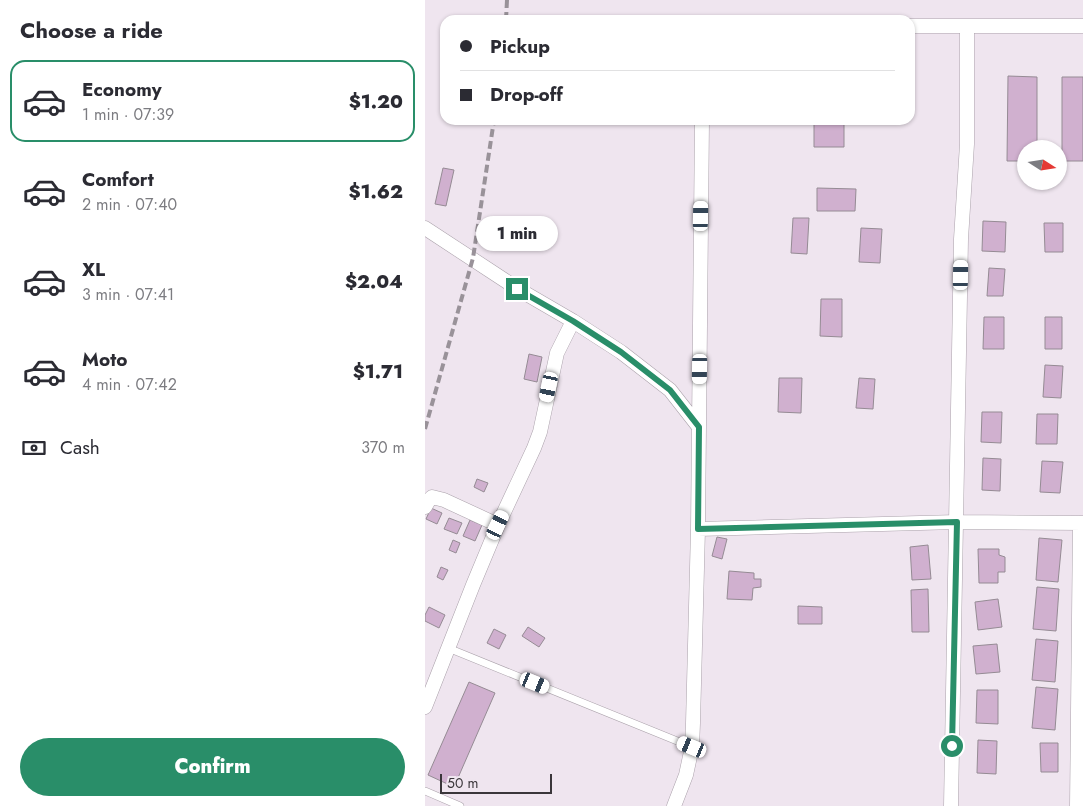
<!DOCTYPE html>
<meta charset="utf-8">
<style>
body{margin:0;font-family:Jost,sans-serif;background:#f7f7f7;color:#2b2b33;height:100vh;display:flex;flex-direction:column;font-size:19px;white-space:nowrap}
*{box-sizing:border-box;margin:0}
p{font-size:16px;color:#7c7c81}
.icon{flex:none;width:28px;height:28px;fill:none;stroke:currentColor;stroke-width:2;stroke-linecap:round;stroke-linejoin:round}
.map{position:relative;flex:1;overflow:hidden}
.panel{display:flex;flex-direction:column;background:#fff;width:425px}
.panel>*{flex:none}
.banner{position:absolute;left:15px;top:15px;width:475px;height:110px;border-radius:15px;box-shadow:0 1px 4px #0004;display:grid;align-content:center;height:110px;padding:0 20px;background:#fff}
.needle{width:32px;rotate:102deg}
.fabs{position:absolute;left:592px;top:140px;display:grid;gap:10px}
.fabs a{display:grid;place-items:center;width:50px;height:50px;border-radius:50%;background:#fff;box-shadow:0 1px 4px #0004;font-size:25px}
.scale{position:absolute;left:15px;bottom:12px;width:112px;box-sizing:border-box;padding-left:5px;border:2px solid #3a363a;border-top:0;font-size:14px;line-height:18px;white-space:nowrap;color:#3a363a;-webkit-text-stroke:4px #efe5ef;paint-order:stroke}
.end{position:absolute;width:22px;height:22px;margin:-11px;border:6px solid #298e69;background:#fff;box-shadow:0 0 0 2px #fff}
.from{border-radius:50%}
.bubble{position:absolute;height:35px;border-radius:18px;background:#fff;box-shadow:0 1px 4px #0004;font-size:16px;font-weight:800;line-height:35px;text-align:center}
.car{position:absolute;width:15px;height:30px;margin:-15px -8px;border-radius:6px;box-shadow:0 0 4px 1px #0007;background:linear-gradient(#fff 24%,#345 0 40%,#fff 0 76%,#345 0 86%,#fff 0)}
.banner b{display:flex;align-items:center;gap:18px;height:48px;font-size:19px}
.banner b+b{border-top:1px solid #e1e1e2}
.banner i{width:12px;height:12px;background:#2b2b33}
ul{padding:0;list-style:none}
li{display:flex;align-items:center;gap:15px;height:82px;margin:0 10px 8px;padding:0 10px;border:2px solid transparent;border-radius:15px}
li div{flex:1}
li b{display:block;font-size:19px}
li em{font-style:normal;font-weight:800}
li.selected{border-color:#298e69}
li>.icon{width:45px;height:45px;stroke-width:1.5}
h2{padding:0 20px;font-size:22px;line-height:60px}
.pay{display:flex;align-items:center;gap:12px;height:55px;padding:0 20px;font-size:19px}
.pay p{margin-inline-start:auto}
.button{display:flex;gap:10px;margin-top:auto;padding:10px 20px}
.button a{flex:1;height:58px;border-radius:30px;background:#298e69;color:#fff;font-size:20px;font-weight:800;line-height:58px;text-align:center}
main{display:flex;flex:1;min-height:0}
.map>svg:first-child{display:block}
.building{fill:#d0b0cf;stroke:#958b94}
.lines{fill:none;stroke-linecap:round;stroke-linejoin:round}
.service-casing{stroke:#aba2ab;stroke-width:8}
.minor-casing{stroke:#aba2ab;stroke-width:15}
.service{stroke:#fff;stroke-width:7}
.minor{stroke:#fff;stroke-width:14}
.rail{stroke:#999299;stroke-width:4;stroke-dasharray:8 4;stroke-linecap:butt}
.route{stroke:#298e69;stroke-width:6}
</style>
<main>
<section class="panel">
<h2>Choose a ride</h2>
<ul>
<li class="selected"><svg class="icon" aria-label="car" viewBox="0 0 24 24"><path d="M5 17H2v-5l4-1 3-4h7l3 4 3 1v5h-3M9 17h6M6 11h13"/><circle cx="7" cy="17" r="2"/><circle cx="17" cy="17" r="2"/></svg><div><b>Economy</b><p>1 min · 07:39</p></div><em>$1.20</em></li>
<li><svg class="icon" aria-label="car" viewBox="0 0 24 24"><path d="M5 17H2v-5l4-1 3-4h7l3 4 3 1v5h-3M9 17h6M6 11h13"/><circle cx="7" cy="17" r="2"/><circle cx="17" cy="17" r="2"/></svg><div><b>Comfort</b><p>2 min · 07:40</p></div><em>$1.62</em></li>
<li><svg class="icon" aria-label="car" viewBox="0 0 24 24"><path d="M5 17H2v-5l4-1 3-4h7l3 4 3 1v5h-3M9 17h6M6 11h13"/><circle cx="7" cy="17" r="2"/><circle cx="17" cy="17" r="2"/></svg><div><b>XL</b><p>3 min · 07:41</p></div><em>$2.04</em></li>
<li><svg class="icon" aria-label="car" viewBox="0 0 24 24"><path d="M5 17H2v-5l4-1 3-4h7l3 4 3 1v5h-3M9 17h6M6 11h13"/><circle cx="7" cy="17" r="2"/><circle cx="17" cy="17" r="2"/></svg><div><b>Moto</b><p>4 min · 07:42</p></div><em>$1.71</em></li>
</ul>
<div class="pay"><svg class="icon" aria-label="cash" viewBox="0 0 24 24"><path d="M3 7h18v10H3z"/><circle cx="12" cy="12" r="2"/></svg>Cash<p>370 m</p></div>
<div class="button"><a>Confirm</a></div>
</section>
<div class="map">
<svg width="658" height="806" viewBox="0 0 658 806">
<rect width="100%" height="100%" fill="#efe5ef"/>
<path class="building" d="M583,76L612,77V149H601V161H582Z
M637,77H658V161H637Z
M389,120H419V147H389Z
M18,168L29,170L21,206L10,204Z
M392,188L431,189L430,211H392Z
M368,218H384L382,254L366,253Z
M558,221L581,222L580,252L557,251Z
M619,223H638V252H620Z
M436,228L457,229L455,263L434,262Z
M564,268L580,269L578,296H562Z
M396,299H417V337L395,336Z
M559,317H579V349H558Z
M620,317H637V349H620Z
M104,354L117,357L112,382L99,379Z
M620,365L638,366L636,398L618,397Z
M354,378H377L376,413L353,412Z
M434,378L450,379L448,409L431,408Z
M557,412H577L576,443L556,442Z
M612,414H633L632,444H611Z
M558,458L576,459L575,491L557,490Z
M617,461L638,462L635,493L615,492Z
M52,479L63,483L59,492L49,487Z
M6,508L17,513L12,524L1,519Z
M24,518L37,523L32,534L19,529Z
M45,520L57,525L50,541L38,536Z
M292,537L302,539L297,559L287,556Z
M614,538L637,540L633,582L611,580Z
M28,540L35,543L31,553L24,550Z
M503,545L506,579L487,580L485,547Z
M553,549H574V555L580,557V572H573V583H554Z
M16,567L23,570L18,580L12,577Z
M304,571L329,573V579H336V587L328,588L327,600L302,599Z
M612,587L634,589L631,631L608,629Z
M503,589L504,632H487L486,590Z
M573,599L577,627L553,630L550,602Z
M373,606L397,607V624H373Z
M4,607L20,615L14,628L0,621V615Z
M103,627L120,638L114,647L97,636Z
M69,629L81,635L74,649L62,643Z
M611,639L633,641L630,682L607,680Z
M572,644L575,672L551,674L548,646Z
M44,682L70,693L29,787L3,775Z
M611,687L633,689L630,730L607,728Z
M552,690H573V724L551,723Z
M553,740L572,741L571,774L552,773Z
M615,743H633V772H616Z"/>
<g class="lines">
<defs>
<path id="service" d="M23,648L267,747
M0,791L35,806"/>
<path id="minor" d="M485,26H658
M0,228L93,289L148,321L196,352L245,390L274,427
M0,507L4,500L7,497L19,500L73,525
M273,529L532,522L658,523
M0,707L48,585L73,525L109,448L115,432L132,353L148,321
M249,806L261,775L267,747L268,723L273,529L277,120
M526,806L536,239L542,144V26
M652,806L655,523"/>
</defs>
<use href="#service" class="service-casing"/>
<use href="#minor" class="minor-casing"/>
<use href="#service" class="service"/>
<use href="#minor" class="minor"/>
<path class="rail" d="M81,20L82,0
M0,429L48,258L69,120"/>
</g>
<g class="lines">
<path class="route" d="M92,289L148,321L196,352L245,390L274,427L273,529L532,522L527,746"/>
</g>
</svg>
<div class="fabs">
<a><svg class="needle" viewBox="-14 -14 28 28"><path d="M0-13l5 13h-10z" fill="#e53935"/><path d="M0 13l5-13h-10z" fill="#7c7c81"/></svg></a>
</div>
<div class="scale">50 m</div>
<i class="end from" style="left:527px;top:746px"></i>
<i class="end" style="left:92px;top:289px"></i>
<div class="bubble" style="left:51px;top:216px;width:82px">1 min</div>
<i class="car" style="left:276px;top:216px;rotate:1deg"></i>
<i class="car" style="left:536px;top:275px;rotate:1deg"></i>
<i class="car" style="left:275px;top:369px;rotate:181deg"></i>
<i class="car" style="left:124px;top:387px;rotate:192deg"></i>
<i class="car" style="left:73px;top:525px;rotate:25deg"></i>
<i class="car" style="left:110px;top:683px;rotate:112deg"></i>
<i class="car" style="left:267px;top:747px;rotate:292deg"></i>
<div class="banner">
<b><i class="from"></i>Pickup</b>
<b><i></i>Drop-off</b>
</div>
</div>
</main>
